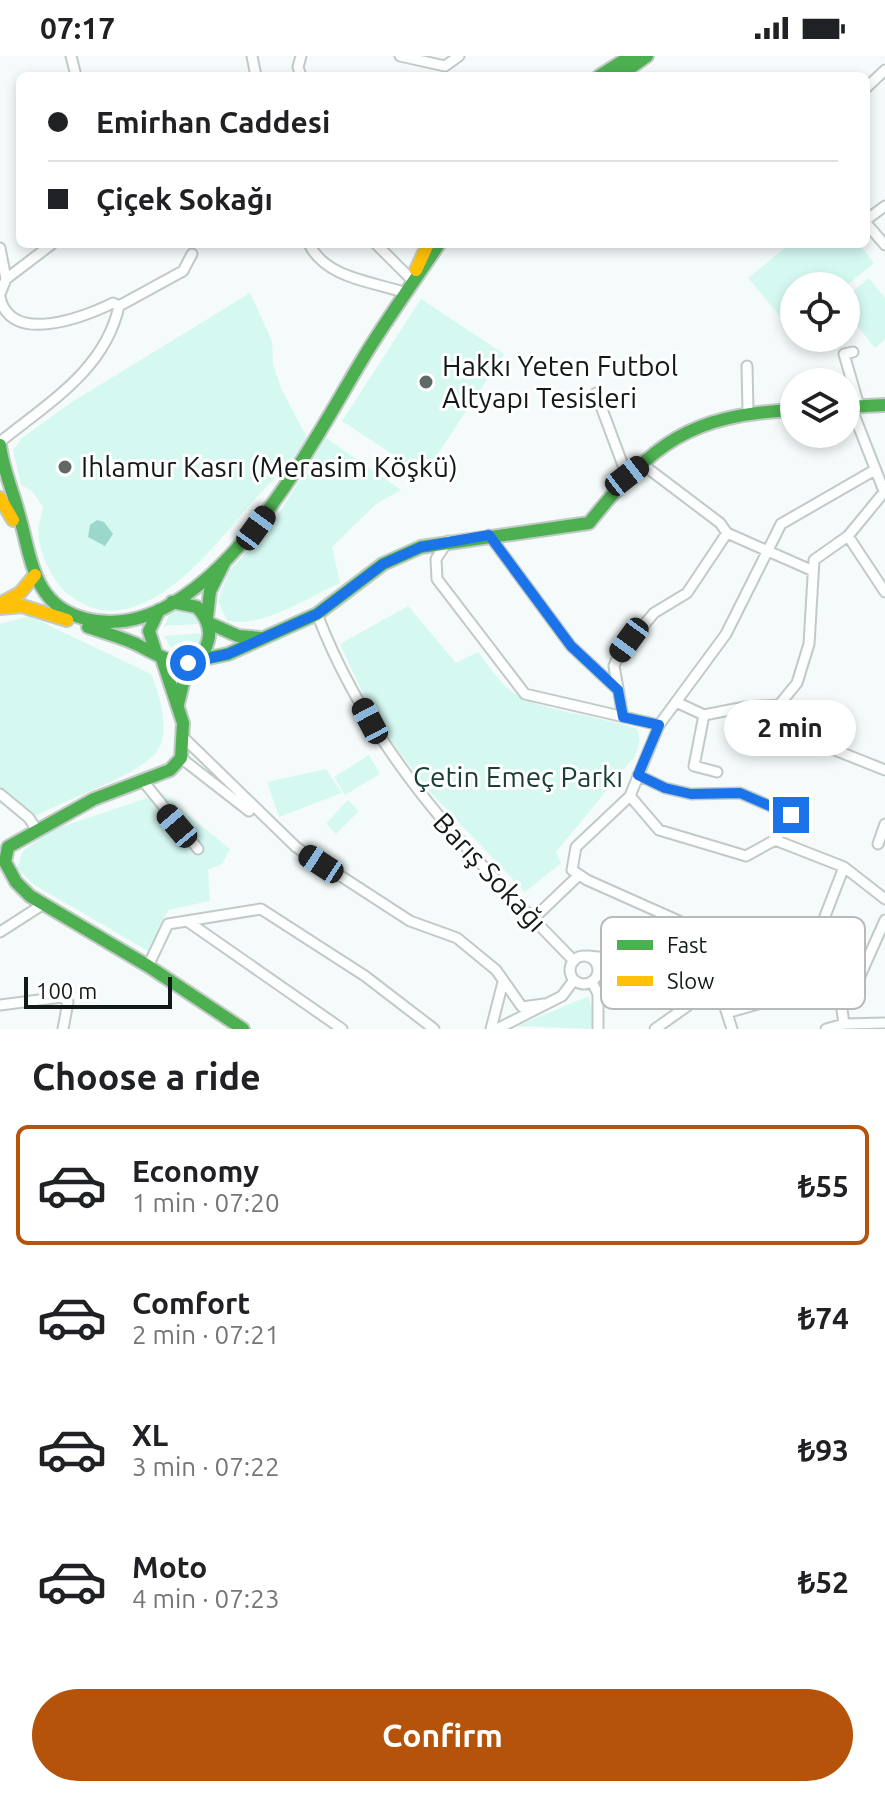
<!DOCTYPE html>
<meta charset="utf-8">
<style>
body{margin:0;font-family:Ubuntu,sans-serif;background:#f6f6f6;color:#202124;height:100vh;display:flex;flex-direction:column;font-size:30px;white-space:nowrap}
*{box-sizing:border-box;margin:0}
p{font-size:26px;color:#757577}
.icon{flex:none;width:44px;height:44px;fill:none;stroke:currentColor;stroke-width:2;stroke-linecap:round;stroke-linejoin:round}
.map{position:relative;height:973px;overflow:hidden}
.panel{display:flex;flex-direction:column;background:#fff;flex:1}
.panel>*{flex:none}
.hud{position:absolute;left:16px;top:16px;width:854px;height:176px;border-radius:12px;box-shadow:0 4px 12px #0003;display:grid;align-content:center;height:176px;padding:0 32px;background:#fff}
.tools{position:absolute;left:780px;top:216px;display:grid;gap:16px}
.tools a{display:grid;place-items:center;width:80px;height:80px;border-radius:50%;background:#fff;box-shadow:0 4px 12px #0003;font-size:40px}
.scale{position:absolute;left:24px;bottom:20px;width:148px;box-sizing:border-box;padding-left:8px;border:4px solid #121a18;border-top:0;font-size:22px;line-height:28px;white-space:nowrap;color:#121a18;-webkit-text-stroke:6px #fff;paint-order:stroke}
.end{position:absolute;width:36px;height:36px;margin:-18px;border:10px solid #1a73e8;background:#fff;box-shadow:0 0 0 4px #fff}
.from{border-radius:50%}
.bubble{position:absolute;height:56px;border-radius:28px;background:#fff;box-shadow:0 4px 12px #0003;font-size:26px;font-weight:700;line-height:56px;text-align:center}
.car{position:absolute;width:24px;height:48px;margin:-24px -12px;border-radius:10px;box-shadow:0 0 6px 2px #0007;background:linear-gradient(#222 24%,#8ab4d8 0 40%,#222 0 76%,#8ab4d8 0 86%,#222 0)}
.hud b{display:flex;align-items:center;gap:28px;height:76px;font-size:30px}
.hud b+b{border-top:2px solid #e0e0e0}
.hud i{width:20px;height:20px;background:#202124}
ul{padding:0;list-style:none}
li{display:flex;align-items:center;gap:24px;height:120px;margin:0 16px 12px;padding:0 16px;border:4px solid transparent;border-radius:12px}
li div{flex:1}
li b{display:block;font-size:30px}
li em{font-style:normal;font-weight:700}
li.on{border-color:#b45309}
li>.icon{width:72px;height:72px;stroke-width:1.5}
h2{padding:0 32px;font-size:36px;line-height:96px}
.cta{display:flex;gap:16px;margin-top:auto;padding:16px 32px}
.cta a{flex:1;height:92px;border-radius:48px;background:#b45309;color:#fff;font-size:32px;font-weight:700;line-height:92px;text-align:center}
.status{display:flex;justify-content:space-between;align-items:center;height:56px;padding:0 40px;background:#fff;direction:ltr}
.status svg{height:22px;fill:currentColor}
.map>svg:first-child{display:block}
.green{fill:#d5f9f1}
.water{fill:#9bd7ca}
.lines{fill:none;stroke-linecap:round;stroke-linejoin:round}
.street-casing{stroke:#c2cac8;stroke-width:13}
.fast-casing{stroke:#c2cac8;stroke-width:16}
.slow-casing{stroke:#c2cac8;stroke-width:16}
.street{stroke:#fdfefe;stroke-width:9}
.fast{stroke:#4caf50;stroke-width:12}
.slow{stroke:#ffc107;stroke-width:12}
.route{stroke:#1a73e8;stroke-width:10}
.poi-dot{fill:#616967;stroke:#fff;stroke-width:3}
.labels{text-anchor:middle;stroke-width:6;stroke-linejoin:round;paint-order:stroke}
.poi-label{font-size:28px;fill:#121a18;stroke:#fff;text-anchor:start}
.park-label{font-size:28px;fill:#183e37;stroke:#fff}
.street-label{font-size:28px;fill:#121a18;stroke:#fff}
.key{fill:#fff;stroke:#b8baba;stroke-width:2}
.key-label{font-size:22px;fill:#121a18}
</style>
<div class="status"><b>07:17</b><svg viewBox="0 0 49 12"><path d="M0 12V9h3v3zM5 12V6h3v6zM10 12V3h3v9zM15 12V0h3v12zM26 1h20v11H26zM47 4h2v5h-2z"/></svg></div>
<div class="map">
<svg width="885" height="973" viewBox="0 0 885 973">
<rect width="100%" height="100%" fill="#f4fbfa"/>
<path class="green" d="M790,188H859L874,207L846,230H794L792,275L748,222Z
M869,222L885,242V283L875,292L846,256V241Z
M250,237L272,285L273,308L282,334L307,382C291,408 267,429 247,452C209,497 136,592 69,539C52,525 39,497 38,474C38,468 42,459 43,451L32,435L21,429L13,394L22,382L72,346Z
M421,243L504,298L424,419L342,365Z
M326,382L401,434L376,448L332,491L340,527C311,540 257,575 227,564L218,545L229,515L271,470Z
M408,550L456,607L478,596C488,608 498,625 511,635C535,655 603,660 637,673L640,685L635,700L556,796L561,807L525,836L429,735L375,664L340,588Z
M181,552L193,553L204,565L200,568L164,570L170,558Z
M29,560L151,618C160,639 173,681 153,700C129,723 68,742 36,760L0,732V568Z
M204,577L198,591L185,597L171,592L164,580Z
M369,699L380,718L345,739L334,721Z
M326,713L342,737L279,761L267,726Z
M162,737L230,793L222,808L208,814L210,845L168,854L148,895L33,828L17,812L23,795L52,774Z
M348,744L359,755L336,778L326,767Z
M589,940L594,969L589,973L517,970Z"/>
<path class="water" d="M97,464L104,466L113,478L105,490L88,481L90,469Z"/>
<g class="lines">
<defs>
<path id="street" d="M71,0L76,20
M252,0L256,20
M400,0L445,10L459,0
M301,20L298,11L301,0
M866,32L885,14
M866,164L885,150
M866,167L885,189
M309,188C326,222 370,225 403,236
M376,188L412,224
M0,192L6,223
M0,238L6,223L52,188
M0,241C10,290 84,261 113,247L119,250C105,314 48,347 0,386
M119,250L183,215L192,198
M853,296L844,298L859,350
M747,310L748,356
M596,337L627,420
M851,351L884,435
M642,408L720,467L727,477L811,514
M489,479L571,590L617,633
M848,480L885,536
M448,485L436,503L437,523L525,638L659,669
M317,558C372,701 469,797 574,905
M676,646L704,659L745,651L779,649L802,681L885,714
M779,649L797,627L809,588L814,504L848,480L885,435
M704,659L694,710L717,716
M623,661L614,610L619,598L654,557L687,537L727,477
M184,682L296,791L410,865L457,882L496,914L522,951L544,948
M181,702L249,755
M638,719L665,732L691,738L740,737L791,759L775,784
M143,725L198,793
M0,738L29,762L36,773
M630,740L659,774L746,800L775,784L844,811L885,843
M878,788L885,768
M533,863L579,819
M187,865L342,973
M0,876L42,849
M815,886L844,811
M703,892L679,865L587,824L572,814L576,791L630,740L659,669L726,578L781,468L873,415
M703,892L710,934
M588,900L640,905
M570 914a14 14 0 1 1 28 0a14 14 0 1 1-28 0Z
M148,910L168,868L261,853L365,920L434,973
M598,919L703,892L815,886L828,902L838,925L730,956
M592,926L598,938V973
M710,934L722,942L732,973
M0,949L62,941L68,946L63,973
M844,968L838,925L860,920L885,864
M491,973L503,926
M497,973L562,940L574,924
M655,973L710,934
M826,973L844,968L885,967"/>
<path id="fast" d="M599,20L631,0
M619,20L647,0
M846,351L885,349
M0,389C3,414 13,435 19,459C32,504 33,550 86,563C208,593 312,387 362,304C386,264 413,227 439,188
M207,561L210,535L224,507
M209,567L238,580L260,582
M88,571C104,577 121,581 136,588C158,599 197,626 208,585C212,572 206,561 197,551L172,546
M156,597L149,575L159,554
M162,603L183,667L181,702L170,714L94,743L8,791L5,806L16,826L30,840L148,910L243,973
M193,605L228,598L317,558L383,508L421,491L589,467C653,387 689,359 794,354
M178,648L188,607"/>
<path id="slow" d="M416,214L428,188
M0,442L13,464
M0,548L20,537L35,519
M0,552L22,550L67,564"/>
</defs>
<use href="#street" class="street-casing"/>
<use href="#fast" class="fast-casing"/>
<use href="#slow" class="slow-casing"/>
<use href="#street" class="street"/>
<use href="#fast" class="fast"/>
<use href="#slow" class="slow"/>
</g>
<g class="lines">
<path class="route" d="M188,607L228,598L317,558L383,508L421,491L489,479L571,590L618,634L623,661L659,669L638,719L665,732L691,738L740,737L791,759"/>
</g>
<g class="poi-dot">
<circle cx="426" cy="326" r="8"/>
<circle cx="65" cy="411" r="8"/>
</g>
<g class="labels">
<g class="poi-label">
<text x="442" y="320">Hakkı Yeten Futbol<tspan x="442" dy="32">Altyapı Tesisleri</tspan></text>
<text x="81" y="421">Ihlamur Kasrı (Merasim Köşkü)</text>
</g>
<g class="park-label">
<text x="518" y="731">Çetin Emeç Parkı</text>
</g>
<g class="street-label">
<text transform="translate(490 816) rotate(47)" y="10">Barış Sokağı</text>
</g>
</g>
<rect x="601" y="861" width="264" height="92" rx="12" class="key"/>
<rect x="617" y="884" width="36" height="10" fill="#4caf50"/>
<rect x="617" y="920" width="36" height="10" fill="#ffc107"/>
<g class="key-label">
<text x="667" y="897">Fast</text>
<text x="667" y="933">Slow</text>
</g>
</svg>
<div class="tools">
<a><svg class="icon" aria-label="locate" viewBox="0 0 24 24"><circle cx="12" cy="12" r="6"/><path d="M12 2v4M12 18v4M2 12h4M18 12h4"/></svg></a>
<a><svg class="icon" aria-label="layers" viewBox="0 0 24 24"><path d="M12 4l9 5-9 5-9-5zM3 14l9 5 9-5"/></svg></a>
</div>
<div class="scale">100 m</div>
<i class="end from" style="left:188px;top:607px"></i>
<i class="end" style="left:791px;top:759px"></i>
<div class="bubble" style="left:724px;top:644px;width:132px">2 min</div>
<i class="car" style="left:627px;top:420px;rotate:52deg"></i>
<i class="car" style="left:256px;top:472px;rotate:36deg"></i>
<i class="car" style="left:629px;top:584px;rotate:216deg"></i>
<i class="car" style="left:370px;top:665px;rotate:332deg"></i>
<i class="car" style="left:177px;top:770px;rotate:320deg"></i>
<i class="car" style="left:321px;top:808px;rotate:303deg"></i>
<div class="hud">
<b><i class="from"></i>Emirhan Caddesi</b>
<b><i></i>Çiçek Sokağı</b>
</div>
</div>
<section class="panel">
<h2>Choose a ride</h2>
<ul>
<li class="on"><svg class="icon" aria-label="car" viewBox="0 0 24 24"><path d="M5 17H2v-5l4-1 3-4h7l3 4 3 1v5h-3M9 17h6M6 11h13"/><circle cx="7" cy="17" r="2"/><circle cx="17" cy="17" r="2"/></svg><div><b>Economy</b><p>1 min · 07:20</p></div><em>₺55</em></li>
<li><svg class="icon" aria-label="car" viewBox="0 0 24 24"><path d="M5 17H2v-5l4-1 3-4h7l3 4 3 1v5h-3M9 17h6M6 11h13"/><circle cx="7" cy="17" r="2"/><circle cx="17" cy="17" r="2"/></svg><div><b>Comfort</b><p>2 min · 07:21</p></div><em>₺74</em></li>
<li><svg class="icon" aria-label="car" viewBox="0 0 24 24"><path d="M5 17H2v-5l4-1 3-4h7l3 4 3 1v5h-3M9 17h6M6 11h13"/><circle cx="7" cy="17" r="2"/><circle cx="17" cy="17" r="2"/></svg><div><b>XL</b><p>3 min · 07:22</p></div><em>₺93</em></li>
<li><svg class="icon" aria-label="car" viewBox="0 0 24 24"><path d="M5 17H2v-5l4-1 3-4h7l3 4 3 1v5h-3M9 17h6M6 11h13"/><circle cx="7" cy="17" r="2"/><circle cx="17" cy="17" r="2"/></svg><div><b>Moto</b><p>4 min · 07:23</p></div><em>₺52</em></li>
</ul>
<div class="cta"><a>Confirm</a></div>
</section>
